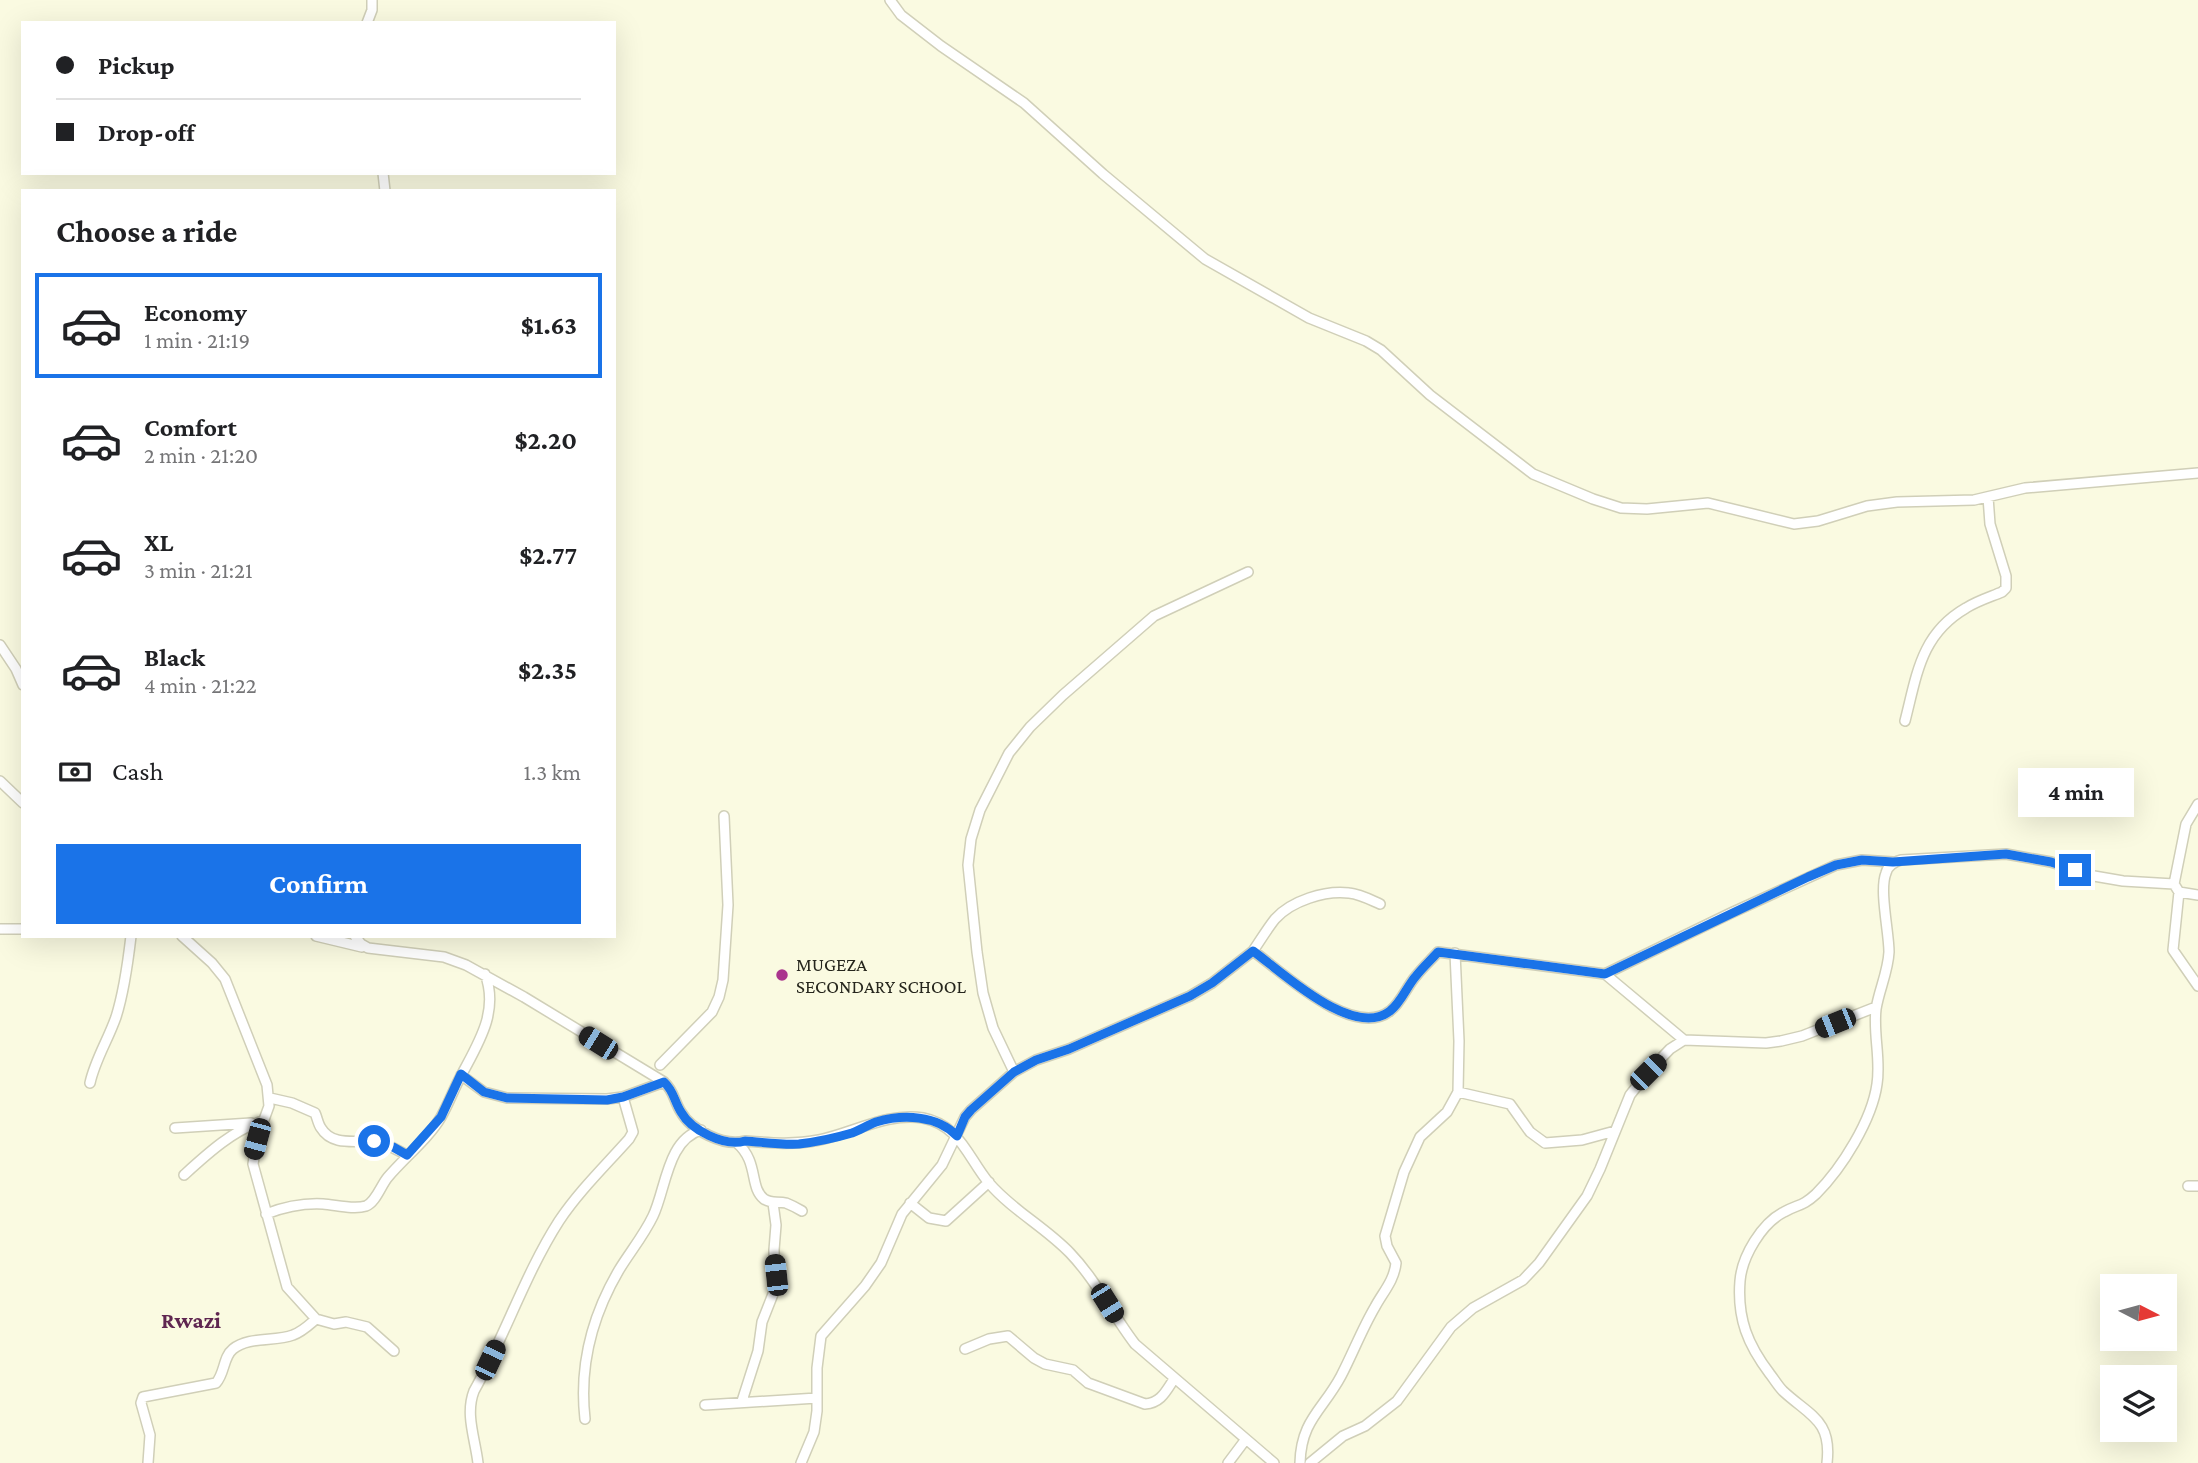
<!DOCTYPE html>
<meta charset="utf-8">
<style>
body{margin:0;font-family:"Crimson Pro",serif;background:#f2f2f2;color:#202124;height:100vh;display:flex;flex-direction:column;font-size:26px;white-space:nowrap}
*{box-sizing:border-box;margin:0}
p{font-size:23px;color:#757577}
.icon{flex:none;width:38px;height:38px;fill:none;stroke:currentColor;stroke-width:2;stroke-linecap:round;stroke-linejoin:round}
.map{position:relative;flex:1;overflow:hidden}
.drawer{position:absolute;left:21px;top:189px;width:595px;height:749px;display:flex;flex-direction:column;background:#fff;border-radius:0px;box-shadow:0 7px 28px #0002}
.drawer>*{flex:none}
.guide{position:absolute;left:21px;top:21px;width:595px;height:154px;border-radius:0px;box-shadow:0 7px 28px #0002;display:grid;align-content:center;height:154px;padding:0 35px;background:#fff}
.needle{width:46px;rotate:96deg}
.controls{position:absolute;left:2100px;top:1274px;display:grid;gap:14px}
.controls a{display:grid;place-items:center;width:77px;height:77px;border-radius:0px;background:#fff;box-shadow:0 7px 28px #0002;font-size:35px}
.end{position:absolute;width:32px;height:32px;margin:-16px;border:9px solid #1a73e8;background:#fff;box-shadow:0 0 0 4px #fff}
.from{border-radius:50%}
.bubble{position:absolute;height:49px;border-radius:0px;background:#fff;box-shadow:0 7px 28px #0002;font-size:23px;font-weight:700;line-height:49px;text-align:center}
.car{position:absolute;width:21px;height:42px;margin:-21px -10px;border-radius:9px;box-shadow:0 0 5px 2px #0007;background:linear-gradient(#222 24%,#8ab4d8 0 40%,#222 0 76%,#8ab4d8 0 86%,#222 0)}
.guide b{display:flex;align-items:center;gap:24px;height:66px;font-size:26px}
.guide b+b{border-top:2px solid #e0e0e0}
.guide i{width:18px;height:18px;background:#202124}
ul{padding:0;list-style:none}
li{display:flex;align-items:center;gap:21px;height:105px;margin:0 14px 10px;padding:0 21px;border:4px solid transparent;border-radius:0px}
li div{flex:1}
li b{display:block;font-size:26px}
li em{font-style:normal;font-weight:700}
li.selected{border-color:#1a73e8}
li>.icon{width:63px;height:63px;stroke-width:1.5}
h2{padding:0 35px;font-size:32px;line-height:84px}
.pay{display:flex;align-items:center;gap:18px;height:77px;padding:0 35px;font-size:26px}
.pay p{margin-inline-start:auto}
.cta{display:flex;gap:14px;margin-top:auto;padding:14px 35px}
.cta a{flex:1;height:80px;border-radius:0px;background:#1a73e8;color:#fff;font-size:28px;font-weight:700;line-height:80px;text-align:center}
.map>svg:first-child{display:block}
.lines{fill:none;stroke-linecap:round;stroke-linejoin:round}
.street-casing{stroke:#d0cfb8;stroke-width:12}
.street{stroke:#fff;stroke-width:9}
.route{stroke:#1a73e8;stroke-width:9}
.poi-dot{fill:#aa358e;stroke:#fafae1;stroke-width:2.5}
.labels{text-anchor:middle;stroke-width:6;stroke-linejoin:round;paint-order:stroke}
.poi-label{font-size:19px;fill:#26261d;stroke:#fafae1;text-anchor:start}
.quarter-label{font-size:23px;font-weight:bold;fill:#5f2650;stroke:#fafae1}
</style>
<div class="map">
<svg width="2198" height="1463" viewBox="0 0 2198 1463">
<rect width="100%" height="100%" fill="#fafae1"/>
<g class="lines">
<defs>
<path id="street" d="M890,0L901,15L941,46L1024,103L1103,174L1205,259L1309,318L1366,341L1381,350L1430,395L1533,474L1593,499L1621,508L1647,509L1708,503L1794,524L1818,521L1867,506L1897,502L1974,500L2025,488L2198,473
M367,23L372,10V0
M383,173L385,191
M0,645L16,669L23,685
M1905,721C1917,674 1921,634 1966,608C1977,601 1990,597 2002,592L2006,588V576L1990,524L1988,497
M0,781L23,803
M2198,804L2186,824L2174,884L2179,892L2198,895
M2179,892L2173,950L2198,986
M0,929H23
M182,936L212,963L225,979L267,1085L269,1106L257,1139L253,1164L287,1287L316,1319L334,1324L346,1322L367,1327L394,1351
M316,936L362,947
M355,936L361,944L368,948L444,957L466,965L524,997L664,1082C674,1091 674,1101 681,1112C691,1130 724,1147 745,1141C770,1143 794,1145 819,1140C853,1133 888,1112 923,1118C960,1125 968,1158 989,1183C1012,1210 1045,1227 1070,1253C1096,1280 1112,1314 1135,1344L1274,1463
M1253,951C1260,941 1267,929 1275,919C1291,901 1325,890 1349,893C1360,894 1371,900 1380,904
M1605,974L1731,913L1836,865L1862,860L1893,862
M660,1065L712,1012L719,997L723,980L728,905L724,816
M1014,1072L993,1028L983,993L977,952L968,865L971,839L980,810L1009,753L1030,727L1063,695L1154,616L1248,572
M461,1075L484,1092L507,1098L607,1099L623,1097L664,1082
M90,1083C95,1060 108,1040 116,1017C124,992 128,962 131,936
M1458,1092L1510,1104L1530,1132L1545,1143L1582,1140L1615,1131
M270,1098L292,1103L315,1113C317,1117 318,1124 321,1128C333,1148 359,1139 377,1142C388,1144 397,1150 407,1155
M175,1128L251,1123
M737,1143C759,1162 749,1187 764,1199C771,1204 778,1201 786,1203C791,1205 797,1208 802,1211
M184,1175C206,1155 234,1129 263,1121
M2188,1186H2198
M910,1203L929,1218L946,1221L989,1182
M266,1214C284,1207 304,1203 323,1204C336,1205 354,1210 366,1206C376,1202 381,1185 388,1177C404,1158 429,1138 441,1117C449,1103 454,1088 462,1074C479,1042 499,1011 485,974
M965,1349L989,1339L1008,1336L1034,1358L1045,1364L1073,1370L1088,1383L1145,1404C1161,1403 1166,1391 1174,1379
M742,1401L758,1351L762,1322L775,1289L774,1250L776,1225L773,1203
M705,1405L817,1398
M585,1419C579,1366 592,1316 619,1270C630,1252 644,1235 653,1216C666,1189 667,1140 701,1130
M148,1463L150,1435L141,1403L143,1397L216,1383C225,1373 223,1357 233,1349C249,1336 275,1342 293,1335C302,1332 309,1325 316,1319
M478,1463C475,1438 465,1414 474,1391C505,1336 525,1274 559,1221C579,1191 605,1166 629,1139L633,1132L623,1097
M801,1463L814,1432L817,1411V1368L821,1336L865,1286L881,1263L902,1214L942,1165L965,1117L971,1110L1014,1072L1036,1060L1069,1049L1190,996L1212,983L1253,951C1281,971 1353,1040 1390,1011C1401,1003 1407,986 1416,976C1423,967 1431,960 1438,952L1605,974L1684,1040L1766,1043L1781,1041L1802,1036L1876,1007
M1228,1463L1246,1439
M1300,1463C1301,1420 1323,1410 1341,1376C1353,1353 1362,1329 1375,1307C1383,1292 1394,1281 1396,1263L1387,1246L1385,1236L1404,1172L1420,1137L1447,1112L1458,1092L1459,1041L1455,953
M1310,1463L1343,1436L1365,1426L1397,1401L1451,1327L1473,1308L1523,1280L1539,1263L1587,1196L1600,1169L1630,1095L1648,1072L1670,1049L1684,1040
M1827,1463C1832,1420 1810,1416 1783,1391C1778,1386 1774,1379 1770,1374C1748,1345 1737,1319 1740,1281C1742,1256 1762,1223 1784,1212C1798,1204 1802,1207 1816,1194C1842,1168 1872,1120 1877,1084C1881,1059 1873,1034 1876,1009C1879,990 1888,972 1889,952C1889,932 1879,890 1886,873C1888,865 1894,862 1901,860L2006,854L2051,862L2094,876L2123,881L2174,884"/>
</defs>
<use href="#street" class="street-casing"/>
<use href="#street" class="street"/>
</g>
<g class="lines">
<path class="route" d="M374,1141L393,1147L407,1155L441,1117L461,1074L484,1092L507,1098L607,1100L623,1097L664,1082C674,1091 674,1101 681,1112C691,1130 724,1147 745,1141C762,1142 781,1145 799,1144C816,1142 835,1138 852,1133C860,1130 868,1125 876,1122C903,1114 937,1115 957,1136L965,1117L971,1110L1014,1072L1036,1060L1069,1049L1190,996L1212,983L1253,951C1281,971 1353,1040 1390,1011C1401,1003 1407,986 1416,976C1423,967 1431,960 1438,952L1605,974L1808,877L1836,865L1862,860L1893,862L2006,854L2051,862L2075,870"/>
</g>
<circle class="poi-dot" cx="782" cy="975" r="7"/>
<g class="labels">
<g class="poi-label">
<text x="796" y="971">MUGEZA<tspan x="796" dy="22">SECONDARY SCHOOL</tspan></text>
</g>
<g class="quarter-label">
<text x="191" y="1328">Rwazi</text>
</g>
</g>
</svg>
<div class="controls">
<a><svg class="needle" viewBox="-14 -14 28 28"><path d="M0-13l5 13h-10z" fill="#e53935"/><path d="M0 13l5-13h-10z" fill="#757577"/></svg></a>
<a><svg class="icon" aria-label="layers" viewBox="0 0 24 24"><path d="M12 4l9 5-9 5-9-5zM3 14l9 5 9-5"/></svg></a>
</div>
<i class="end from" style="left:374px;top:1141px"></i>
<i class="end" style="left:2075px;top:870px"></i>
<div class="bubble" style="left:2018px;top:768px;width:116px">4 min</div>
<i class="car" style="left:1835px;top:1023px;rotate:248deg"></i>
<i class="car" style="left:598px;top:1043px;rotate:302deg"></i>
<i class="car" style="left:1648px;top:1072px;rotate:45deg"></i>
<i class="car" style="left:257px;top:1139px;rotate:195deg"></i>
<i class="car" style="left:776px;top:1275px;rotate:354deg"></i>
<i class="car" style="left:1107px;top:1303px;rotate:148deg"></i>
<i class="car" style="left:490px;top:1360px;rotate:25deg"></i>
<div class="guide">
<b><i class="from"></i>Pickup</b>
<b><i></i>Drop-off</b>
</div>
<section class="drawer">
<h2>Choose a ride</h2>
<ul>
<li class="selected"><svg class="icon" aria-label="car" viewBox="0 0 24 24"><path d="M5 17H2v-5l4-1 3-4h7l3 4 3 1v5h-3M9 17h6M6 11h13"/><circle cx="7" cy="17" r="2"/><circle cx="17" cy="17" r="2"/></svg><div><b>Economy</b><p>1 min · 21:19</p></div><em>$1.63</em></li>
<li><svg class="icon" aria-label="car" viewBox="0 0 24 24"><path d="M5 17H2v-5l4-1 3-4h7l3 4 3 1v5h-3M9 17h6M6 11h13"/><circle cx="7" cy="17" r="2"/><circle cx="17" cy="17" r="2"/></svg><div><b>Comfort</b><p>2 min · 21:20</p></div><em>$2.20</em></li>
<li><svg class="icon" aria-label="car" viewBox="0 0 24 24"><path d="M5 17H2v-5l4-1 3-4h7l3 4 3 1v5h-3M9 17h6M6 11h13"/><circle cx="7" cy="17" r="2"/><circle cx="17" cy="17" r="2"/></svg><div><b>XL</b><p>3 min · 21:21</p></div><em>$2.77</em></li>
<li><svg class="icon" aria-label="car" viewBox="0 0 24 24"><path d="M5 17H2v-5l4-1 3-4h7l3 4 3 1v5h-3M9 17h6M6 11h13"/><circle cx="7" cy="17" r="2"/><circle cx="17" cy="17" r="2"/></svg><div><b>Black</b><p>4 min · 21:22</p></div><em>$2.35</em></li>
</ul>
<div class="pay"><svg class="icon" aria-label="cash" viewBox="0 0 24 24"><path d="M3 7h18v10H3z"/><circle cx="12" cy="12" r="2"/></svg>Cash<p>1.3 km</p></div>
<div class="cta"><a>Confirm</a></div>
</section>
</div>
